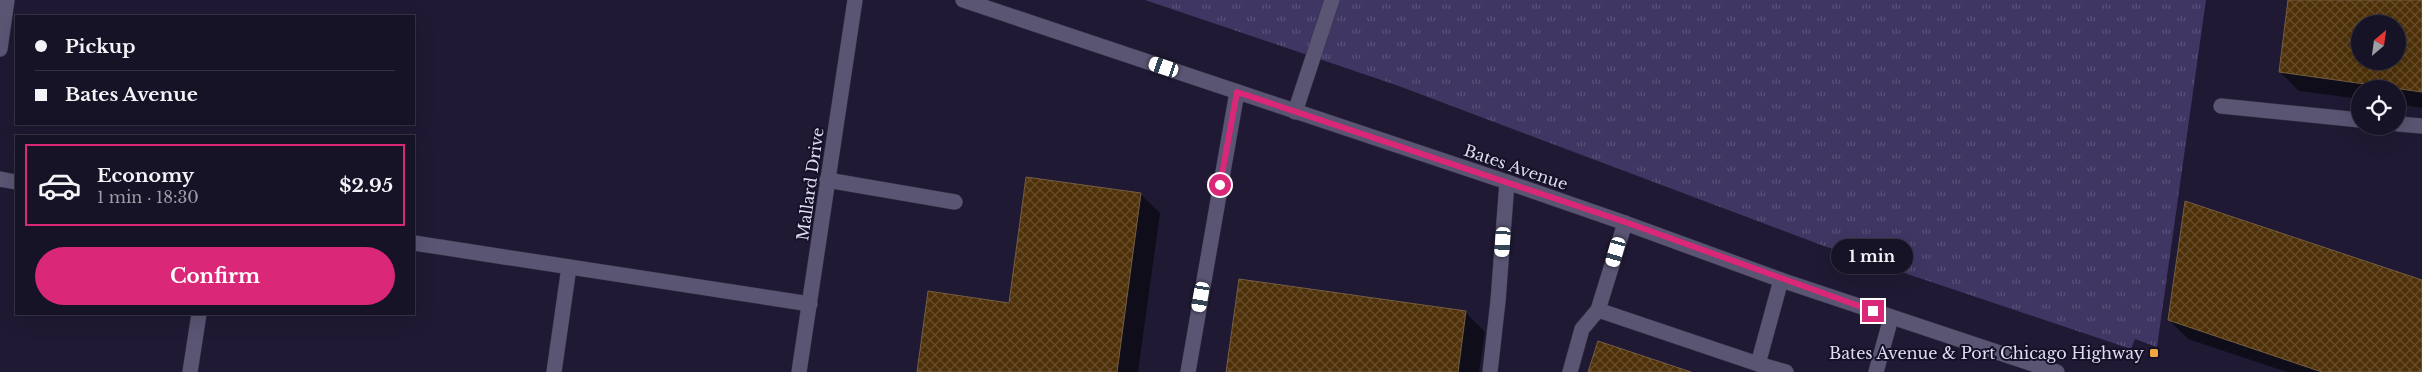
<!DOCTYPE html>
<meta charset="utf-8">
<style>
body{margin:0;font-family:"Libre Baskerville",serif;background:#201c2e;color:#f1f3f6;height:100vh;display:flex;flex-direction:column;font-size:19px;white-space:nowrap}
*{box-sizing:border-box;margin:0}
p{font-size:16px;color:#9e9ea7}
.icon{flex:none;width:28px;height:28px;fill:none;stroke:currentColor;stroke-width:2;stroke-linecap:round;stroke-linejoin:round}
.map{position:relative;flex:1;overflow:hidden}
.details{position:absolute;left:15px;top:135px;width:400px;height:180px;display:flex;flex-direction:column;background:#171326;border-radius:0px;box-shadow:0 5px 20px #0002,0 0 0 1px #363243}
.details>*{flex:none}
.banner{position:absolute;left:15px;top:15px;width:400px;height:110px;border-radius:0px;box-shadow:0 5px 20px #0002,0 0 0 1px #363243;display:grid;align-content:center;height:110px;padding:0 20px;background:#171326}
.needle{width:32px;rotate:29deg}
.controls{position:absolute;left:2351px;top:15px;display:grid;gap:10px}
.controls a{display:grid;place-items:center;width:55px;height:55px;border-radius:50%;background:#171326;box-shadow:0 5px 20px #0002,0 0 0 1px #363243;font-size:25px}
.end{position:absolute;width:22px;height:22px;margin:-11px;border:6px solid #db2777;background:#fff;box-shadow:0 0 0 2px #fff}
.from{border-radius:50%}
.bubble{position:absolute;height:35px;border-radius:18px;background:#171326;box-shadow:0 5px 20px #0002,0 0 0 1px #363243;font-size:16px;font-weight:800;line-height:35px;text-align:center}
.car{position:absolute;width:15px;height:30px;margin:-15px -8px;border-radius:6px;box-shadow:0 0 4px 1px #0007;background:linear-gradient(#fff 24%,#345 0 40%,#fff 0 76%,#345 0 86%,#fff 0)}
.banner b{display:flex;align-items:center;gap:18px;height:48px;font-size:19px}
.banner b+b{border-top:1px solid #363243}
.banner i{width:12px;height:12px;background:#f1f3f6}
ul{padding:9px 0 0;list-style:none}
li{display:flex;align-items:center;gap:15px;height:82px;margin:0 10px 8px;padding:0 10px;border:2px solid transparent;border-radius:0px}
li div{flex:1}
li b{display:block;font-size:19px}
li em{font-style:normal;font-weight:800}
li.current{border-color:#db2777}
li>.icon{width:45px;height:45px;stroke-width:1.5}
.primary-button{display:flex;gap:10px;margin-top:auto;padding:10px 20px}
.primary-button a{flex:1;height:58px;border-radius:30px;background:#db2777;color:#fff;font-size:20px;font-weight:800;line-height:58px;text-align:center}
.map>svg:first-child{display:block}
.grass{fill:url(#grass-tufts)}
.shadow{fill:#0007;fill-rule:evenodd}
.building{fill:url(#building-cross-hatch);stroke:#745d42;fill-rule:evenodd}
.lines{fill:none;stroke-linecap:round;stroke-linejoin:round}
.service-casing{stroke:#383449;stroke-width:16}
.minor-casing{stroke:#383449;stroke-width:16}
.tertiary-casing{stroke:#383449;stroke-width:16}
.service{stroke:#5a5573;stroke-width:15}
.minor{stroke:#5a5573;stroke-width:15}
.tertiary{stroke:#5a5573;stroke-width:15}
.route{stroke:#db2777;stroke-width:6}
.poi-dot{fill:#f1a540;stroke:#161029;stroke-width:2}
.labels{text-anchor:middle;stroke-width:4;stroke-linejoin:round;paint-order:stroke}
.street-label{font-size:16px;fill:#dedcee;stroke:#161029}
.poi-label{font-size:16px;fill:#dedcee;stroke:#161029;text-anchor:end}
</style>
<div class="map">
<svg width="2422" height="372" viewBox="0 0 2422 372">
<defs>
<pattern id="grass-tufts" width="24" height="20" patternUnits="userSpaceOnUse" patternTransform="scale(1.25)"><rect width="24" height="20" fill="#403663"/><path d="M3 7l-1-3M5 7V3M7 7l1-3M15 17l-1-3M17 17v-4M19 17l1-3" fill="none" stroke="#5b527a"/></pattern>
<pattern id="building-cross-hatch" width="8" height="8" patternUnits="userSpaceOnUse" patternTransform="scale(1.25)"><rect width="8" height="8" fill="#4e3108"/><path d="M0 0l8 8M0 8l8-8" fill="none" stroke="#674e2c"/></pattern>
</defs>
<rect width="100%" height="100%" fill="#1f1933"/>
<path class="grass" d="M1145,0H2206L2157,347L2135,339L2131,349L1824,246L1396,85Z"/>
<path class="shadow" d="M2290,0H2422V108L2398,104V89H2360V99L2299,91L2280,72ZM2360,24H2398V61H2360Z
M1140,194L1160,213L1138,372H918L1010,305Z
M2422,282V372H2287L2188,339L2169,320Z
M1466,313L1485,332L1479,372H1227Z"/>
<path class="building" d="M2288,0H2422V92L2279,72ZM2360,24H2398V61H2360Z
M1026,177L1141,193L1117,372H917L928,291L1009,303Z
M2185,201L2422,280V372H2322L2168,320Z
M1239,279L1466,311L1458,372H1226Z
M1598,341L1691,372H1588Z"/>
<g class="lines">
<defs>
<path id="service" d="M2221,106L2360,120
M2398,124L2422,126
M0,179L16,182
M827,180L955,202
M1625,223L1598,310L1758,364L1781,280
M414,243L810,304
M1758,364L1786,372
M190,372L199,314
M554,372L569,267
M1188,372L1237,92
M1490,372L1498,301L1507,182
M1570,372L1582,329L1598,310
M1876,372L1891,318"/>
<path id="minor" d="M0,49L7,0
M1295,112L1332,0
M799,372L855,0"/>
<path id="tertiary" d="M963,0L1507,182L1625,223L1781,280L2057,372"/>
</defs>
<use href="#service" class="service-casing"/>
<use href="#minor" class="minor-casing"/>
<use href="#tertiary" class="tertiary-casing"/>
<use href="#service" class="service"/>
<use href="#minor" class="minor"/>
<use href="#tertiary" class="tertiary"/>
</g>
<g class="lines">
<path class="route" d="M1220,185L1237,92L1625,222L1873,311"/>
</g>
<rect class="poi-dot" x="2149" y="348" width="10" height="10" rx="2.5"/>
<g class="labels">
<g class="street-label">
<text transform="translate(1516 167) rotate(19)" y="6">Bates Avenue</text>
<text transform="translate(810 184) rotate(-82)" y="6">Mallard Drive</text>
</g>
<g class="poi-label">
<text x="2144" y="359">Bates Avenue &amp; Port Chicago Highway</text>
</g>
</g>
</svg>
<div class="controls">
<a><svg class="needle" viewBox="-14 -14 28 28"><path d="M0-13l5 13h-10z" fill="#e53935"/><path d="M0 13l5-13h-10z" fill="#9e9ea7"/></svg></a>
<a><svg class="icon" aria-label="locate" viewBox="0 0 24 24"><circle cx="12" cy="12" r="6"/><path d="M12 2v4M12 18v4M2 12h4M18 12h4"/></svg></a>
</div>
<i class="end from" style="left:1220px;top:185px"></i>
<i class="end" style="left:1873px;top:311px"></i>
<div class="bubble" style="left:1831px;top:239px;width:82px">1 min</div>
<i class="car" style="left:1164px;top:67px;rotate:289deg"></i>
<i class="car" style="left:1503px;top:242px;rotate:184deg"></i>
<i class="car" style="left:1616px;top:252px;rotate:196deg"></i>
<i class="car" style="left:1201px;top:297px;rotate:190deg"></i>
<div class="banner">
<b><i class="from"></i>Pickup</b>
<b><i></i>Bates Avenue</b>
</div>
<section class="details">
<ul>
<li class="current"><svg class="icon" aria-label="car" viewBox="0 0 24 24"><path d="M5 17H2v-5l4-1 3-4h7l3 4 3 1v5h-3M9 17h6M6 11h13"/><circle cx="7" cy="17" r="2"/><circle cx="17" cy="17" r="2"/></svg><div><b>Economy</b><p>1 min · 18:30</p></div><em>$2.95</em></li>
</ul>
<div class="primary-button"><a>Confirm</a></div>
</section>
</div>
